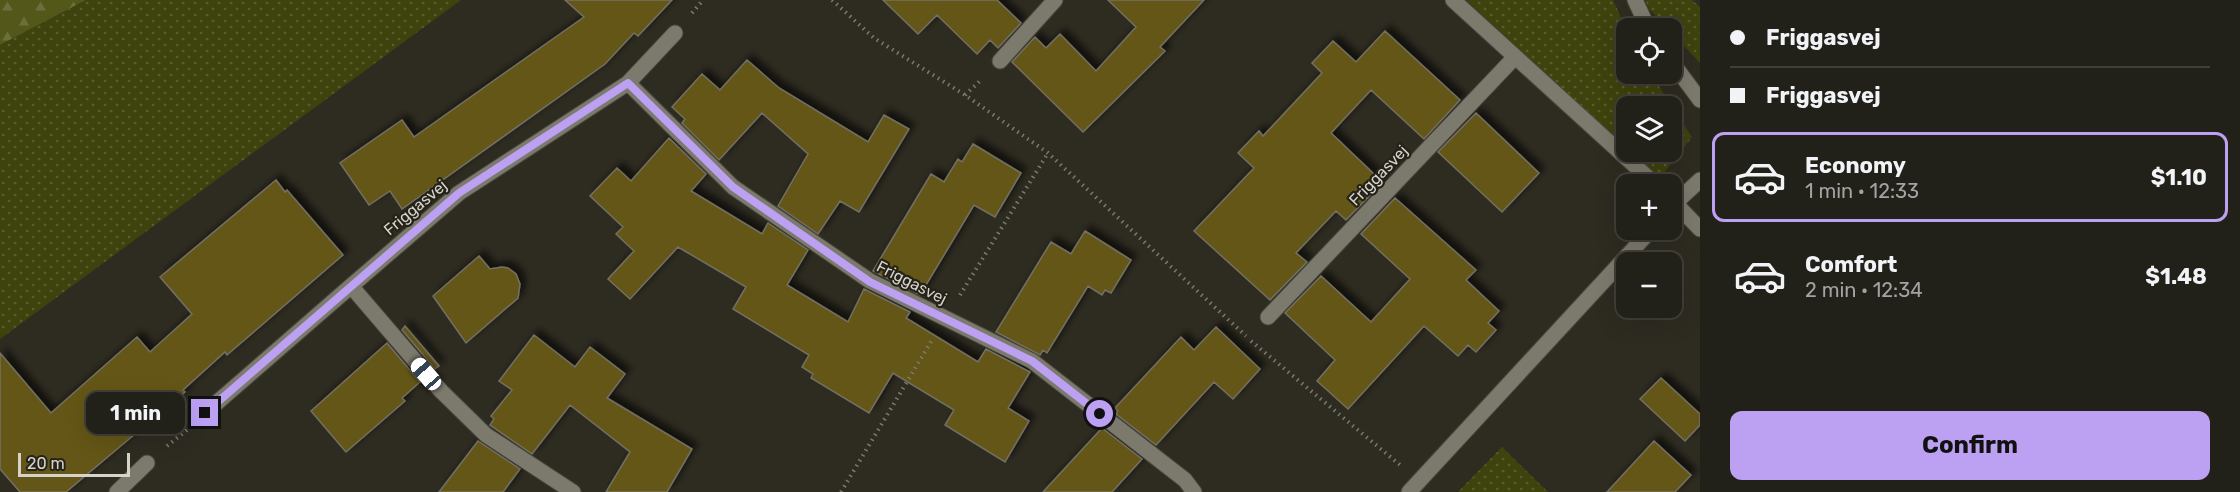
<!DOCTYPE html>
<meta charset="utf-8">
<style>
body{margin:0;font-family:Rubik,sans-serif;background:#2a2922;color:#f1f3f6;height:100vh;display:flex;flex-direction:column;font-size:22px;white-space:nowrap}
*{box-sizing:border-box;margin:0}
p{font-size:20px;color:#a2a3a2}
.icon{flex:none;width:33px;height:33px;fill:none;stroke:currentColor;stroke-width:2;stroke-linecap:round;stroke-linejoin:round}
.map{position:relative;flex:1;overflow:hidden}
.details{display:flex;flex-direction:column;background:#222119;width:540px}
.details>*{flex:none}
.hud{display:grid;align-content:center;height:132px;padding:0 30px;background:#222119}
.controls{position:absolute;left:1616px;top:18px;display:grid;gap:12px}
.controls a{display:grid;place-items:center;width:66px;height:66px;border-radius:12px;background:#222119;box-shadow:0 6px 24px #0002,0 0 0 2px #3f3e38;font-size:30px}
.scale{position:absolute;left:18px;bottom:15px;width:112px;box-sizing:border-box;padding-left:6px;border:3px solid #d5d3cc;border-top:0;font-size:16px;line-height:21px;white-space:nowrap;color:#d5d3cc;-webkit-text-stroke:4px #252218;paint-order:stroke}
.end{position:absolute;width:27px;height:27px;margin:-14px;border:8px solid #bca0f2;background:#111;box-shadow:0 0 0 3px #111}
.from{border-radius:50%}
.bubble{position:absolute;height:42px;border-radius:12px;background:#222119;box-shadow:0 6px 24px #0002,0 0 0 2px #3f3e38;font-size:20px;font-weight:700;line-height:42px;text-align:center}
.car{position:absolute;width:18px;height:36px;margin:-18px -9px;border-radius:8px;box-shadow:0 0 4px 2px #0007;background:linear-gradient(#fff 24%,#345 0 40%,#fff 0 76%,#345 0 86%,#fff 0)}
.hud b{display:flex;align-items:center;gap:21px;height:57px;font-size:22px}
.hud b+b{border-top:2px solid #3f3e38}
.hud i{width:15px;height:15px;background:#f1f3f6}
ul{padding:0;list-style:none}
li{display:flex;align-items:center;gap:18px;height:90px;margin:0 12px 9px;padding:0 18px;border:3px solid transparent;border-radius:12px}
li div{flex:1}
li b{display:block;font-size:22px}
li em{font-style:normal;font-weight:700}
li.current{border-color:#bca0f2}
li>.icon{width:54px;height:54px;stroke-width:1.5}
.cta{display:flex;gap:12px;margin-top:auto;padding:12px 30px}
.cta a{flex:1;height:69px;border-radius:12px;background:#bca0f2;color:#111;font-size:24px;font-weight:700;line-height:69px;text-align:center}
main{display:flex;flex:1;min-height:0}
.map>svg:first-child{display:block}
.grass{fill:url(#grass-dots)}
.forest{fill:url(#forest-firs)}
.building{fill:#635615;stroke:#737064;stroke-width:1.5;filter:url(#shadow)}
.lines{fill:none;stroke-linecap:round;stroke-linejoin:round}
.service-casing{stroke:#4c4941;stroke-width:17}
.minor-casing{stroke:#4c4941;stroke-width:17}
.path{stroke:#7b7970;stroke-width:4;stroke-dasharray:1.5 4.5;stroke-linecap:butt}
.service{stroke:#7c796d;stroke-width:15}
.minor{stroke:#7c796d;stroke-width:15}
.route{stroke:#bca0f2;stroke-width:8}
.labels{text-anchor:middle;stroke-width:4.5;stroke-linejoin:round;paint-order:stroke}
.street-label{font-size:16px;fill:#d5d3cc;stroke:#252218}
</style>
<main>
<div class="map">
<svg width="1700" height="492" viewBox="0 0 1700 492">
<defs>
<pattern id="grass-dots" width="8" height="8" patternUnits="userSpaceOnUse" patternTransform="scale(1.5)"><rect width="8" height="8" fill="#3e420d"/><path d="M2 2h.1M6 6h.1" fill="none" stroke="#595c2f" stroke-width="1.8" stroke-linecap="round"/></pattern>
<pattern id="forest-firs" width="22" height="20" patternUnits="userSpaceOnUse" patternTransform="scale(1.5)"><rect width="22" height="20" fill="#53581a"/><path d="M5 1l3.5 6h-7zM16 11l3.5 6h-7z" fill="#6b6f3a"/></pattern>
<filter id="shadow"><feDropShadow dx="5.5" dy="-5.5" stdDeviation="3" flood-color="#0009"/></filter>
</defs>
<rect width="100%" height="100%" fill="#2e2c21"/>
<path class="grass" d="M86,0H461L0,339V45Z
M1466,0H1613L1626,28V74H1651L1692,137L1659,179L1630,152H1671V106H1626V148Z
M1645,0H1692L1700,7V63L1671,32V28H1667L1649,9Z
M1502,447L1548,492H1458Z"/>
<path class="forest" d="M0,0H86L0,45Z"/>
<path class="building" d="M565,0H672L638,36L634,33L605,64L402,209L390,191L369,205L340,163L402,120L414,137L584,17Z
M883,0H997L1021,23L998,48L990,40L977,54L937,15L918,34Z
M1108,0H1204L1160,47L1165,51L1083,132L1012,62L1035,37L1046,48L1060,34L1096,71L1136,27Z
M1385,31L1460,100L1424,139L1371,90L1331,133L1375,175L1371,179L1380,185L1346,220L1336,211L1296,253L1307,262L1270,300L1194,231L1254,168L1238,153L1259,131L1263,136L1322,73L1312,63L1333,41L1356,62Z
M747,60L779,88L868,142L884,115L909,129L859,212L840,201L818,234L778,206L808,154L762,113L719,160L682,123L685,119L672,107L702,74L720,90Z
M1476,113L1539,173L1502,212L1438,152Z
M669,138L706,174L691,191L762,234L768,223L808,250L787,285L848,322L864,289L910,312L906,318L978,362L986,349L1030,372L1008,408L1029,421L1005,462L945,425L954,410L893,373L869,413L811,378L813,374L802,367L809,355L733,309L746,287L678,247L630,299L608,279L634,251L616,234L623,227L590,196L617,168L631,181Z
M973,144L1021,173L995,217L974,205L920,295L873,271L931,174L944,182L958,159L962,162Z
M276,180L285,192L287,190L343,255L227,355L225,352L183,390L185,392L66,492H20L0,469V353L51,413L137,337L150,352L192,314L160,277Z
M1395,198L1476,270L1466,280L1499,311L1488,323L1496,330L1476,352L1468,345L1458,356L1424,326L1348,409L1317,381L1335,360L1285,313L1321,276L1371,322L1410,279L1361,234Z
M1085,231L1131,260L1111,293L1105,290L1102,295L1088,286L1047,353L1043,350L1040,355L996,332L1051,242L1071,254Z
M479,256L490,269L502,267L508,268L516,274L520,284L518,298L466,343L433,296Z
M405,326L439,366L435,369L402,330Z
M1216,327L1260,369L1233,399L1214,382L1156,445L1116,414L1118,411L1115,408L1181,337L1194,350Z
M534,335L575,367L590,347L625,374L607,398L692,449L667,492H606L630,452L570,405L532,454L490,425L494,419L491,416L512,390L499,381Z
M387,343L420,382L402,398L405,401L346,452L311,411Z
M1661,378L1700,414V425L1685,441L1640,399Z
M1102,428L1142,459L1112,492H1043Z
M478,441L520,469L503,492H439Z
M1654,441L1691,475L1675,492H1607Z"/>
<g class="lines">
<defs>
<path id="service" d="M1635,0L1648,28
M1671,61L1700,100"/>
<path id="minor" d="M1453,0L1655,184
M1000,61L1055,0
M628,83L675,33
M1671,199L1700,229
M1671,207L1700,180
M1268,317L1515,57
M205,413L351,286
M117,492L147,463
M573,492L486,435L441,391L351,286L459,193L628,83L733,187L870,281L1032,361L1185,480L1194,492
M1409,492L1651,230"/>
</defs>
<use href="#service" class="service-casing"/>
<use href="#minor" class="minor-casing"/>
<path class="path" d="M832,0L874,38L965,95L1048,153L1246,336
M692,13L703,0
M965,95L982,79
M960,295L1048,153
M1251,341L1400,465
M167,446L187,430
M841,492L932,340"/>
<use href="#service" class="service"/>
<use href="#minor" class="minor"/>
</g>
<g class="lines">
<path class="route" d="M205,413L459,193L628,83L733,187L870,282L1032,361L1100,414"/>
</g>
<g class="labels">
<g class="street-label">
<text transform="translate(1378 175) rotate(-46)" y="6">Friggasvej</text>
<text transform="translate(415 207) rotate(-40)" y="6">Friggasvej</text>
<text transform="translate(912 282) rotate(27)" y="6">Friggasvej</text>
</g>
</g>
</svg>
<div class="controls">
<a><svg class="icon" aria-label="locate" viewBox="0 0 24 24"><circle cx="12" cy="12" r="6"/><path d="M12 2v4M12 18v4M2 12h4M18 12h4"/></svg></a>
<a><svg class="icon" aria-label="layers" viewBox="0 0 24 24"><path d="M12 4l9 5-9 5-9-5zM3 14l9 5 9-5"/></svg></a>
<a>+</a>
<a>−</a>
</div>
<div class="scale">20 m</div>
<i class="end from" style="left:1100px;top:414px"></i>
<i class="end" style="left:205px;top:413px"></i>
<div class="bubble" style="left:86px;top:392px;width:99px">1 min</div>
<i class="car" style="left:426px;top:374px;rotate:319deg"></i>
</div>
<section class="details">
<div class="hud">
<b><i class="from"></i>Friggasvej</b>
<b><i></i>Friggasvej</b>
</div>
<ul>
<li class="current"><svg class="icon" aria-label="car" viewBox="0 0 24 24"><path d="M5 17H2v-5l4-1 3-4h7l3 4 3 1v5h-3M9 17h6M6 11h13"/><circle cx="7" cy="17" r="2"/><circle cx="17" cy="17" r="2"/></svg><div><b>Economy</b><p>1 min · 12:33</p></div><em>$1.10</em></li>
<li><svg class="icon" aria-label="car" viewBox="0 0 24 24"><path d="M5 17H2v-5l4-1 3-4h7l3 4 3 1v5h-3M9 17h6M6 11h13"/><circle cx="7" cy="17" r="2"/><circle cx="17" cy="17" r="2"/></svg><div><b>Comfort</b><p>2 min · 12:34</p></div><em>$1.48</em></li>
</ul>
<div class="cta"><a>Confirm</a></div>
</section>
</main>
